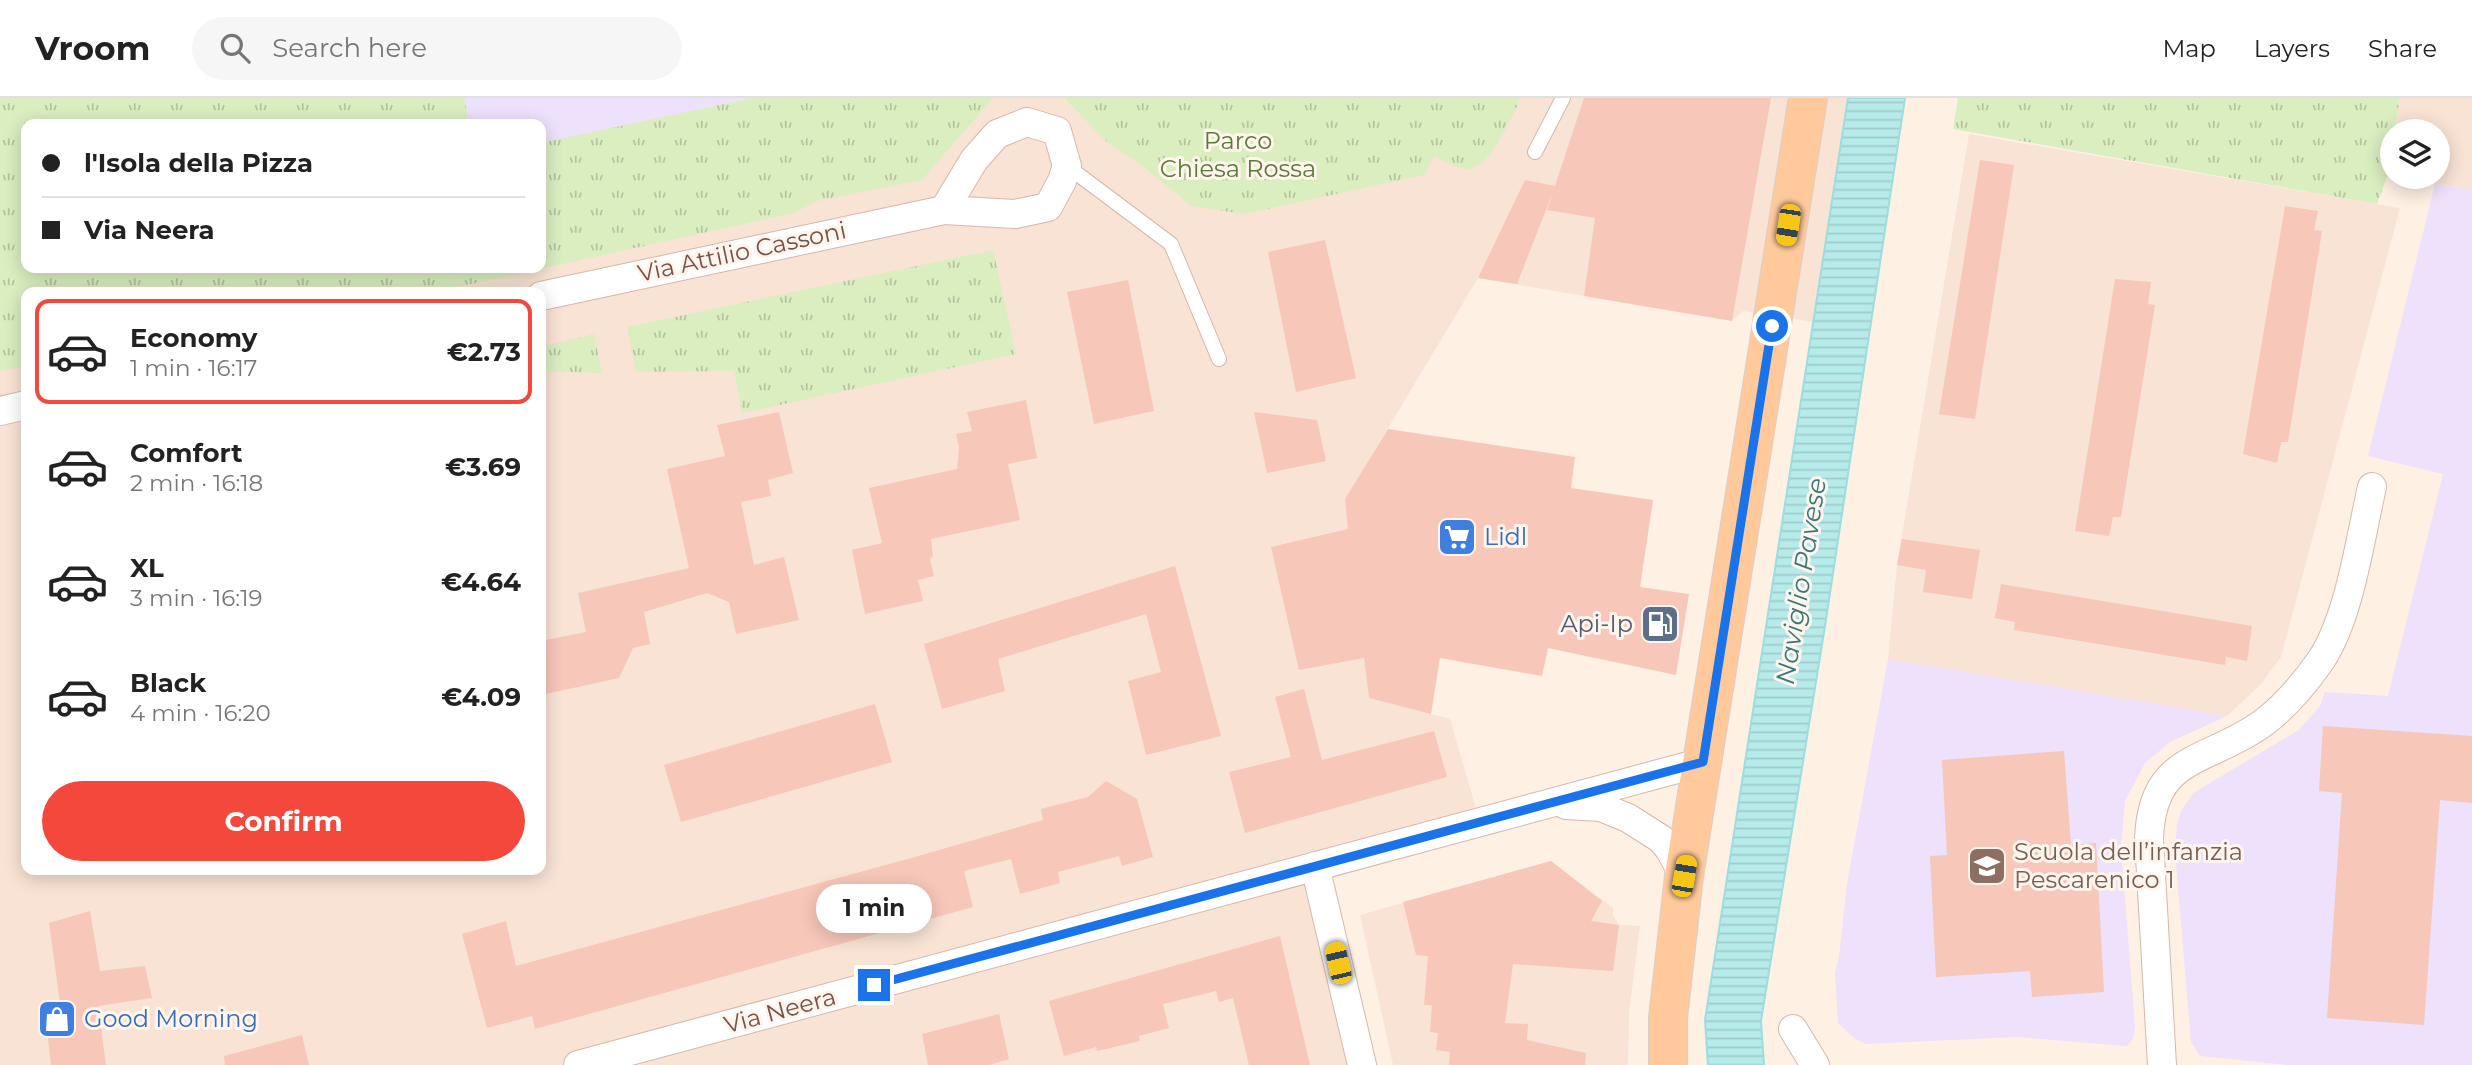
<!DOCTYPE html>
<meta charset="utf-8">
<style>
body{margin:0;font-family:Montserrat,sans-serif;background:#f6f6f6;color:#222;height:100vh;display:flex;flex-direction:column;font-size:26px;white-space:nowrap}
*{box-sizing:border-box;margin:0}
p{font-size:23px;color:#767676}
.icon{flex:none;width:38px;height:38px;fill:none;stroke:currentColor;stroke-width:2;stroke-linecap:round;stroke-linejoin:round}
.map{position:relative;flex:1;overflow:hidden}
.side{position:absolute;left:21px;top:189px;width:525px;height:588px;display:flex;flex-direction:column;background:#fff;border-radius:14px;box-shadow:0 4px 18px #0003}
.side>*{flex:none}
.top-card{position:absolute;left:21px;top:21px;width:525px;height:154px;border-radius:14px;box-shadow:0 4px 18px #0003;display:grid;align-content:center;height:154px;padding:0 21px;background:#fff}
.controls{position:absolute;left:2380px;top:21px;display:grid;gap:14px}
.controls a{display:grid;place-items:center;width:70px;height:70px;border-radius:50%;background:#fff;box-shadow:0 4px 18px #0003;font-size:35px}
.end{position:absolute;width:32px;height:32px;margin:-16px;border:9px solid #1a73e8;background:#fff;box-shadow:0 0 0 4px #fff}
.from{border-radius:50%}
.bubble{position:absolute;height:49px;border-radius:24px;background:#fff;box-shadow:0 4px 18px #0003;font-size:23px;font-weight:700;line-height:49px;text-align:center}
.car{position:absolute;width:21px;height:42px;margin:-21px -10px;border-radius:9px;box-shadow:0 0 5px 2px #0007;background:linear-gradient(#f5c518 24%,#345 0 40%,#f5c518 0 76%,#345 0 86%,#f5c518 0)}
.top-card b{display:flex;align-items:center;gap:24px;height:66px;font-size:26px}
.top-card b+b{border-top:2px solid #e0e0e0}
.top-card i{width:18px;height:18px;background:#222}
ul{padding:12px 0 0;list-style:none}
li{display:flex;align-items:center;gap:21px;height:105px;margin:0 14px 10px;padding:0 7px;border:4px solid transparent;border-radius:14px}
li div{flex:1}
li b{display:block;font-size:26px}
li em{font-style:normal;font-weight:700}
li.current{border-color:#f5483c}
li>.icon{width:63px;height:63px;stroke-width:1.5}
.primary-button{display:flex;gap:14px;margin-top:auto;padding:14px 21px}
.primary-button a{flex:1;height:80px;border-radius:42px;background:#f5483c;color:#fff;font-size:28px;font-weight:700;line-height:80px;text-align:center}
header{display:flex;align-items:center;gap:42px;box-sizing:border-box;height:98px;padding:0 35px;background:#fff;border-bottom:2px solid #e0e0e0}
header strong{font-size:33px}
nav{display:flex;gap:38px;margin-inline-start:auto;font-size:24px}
.search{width:490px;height:63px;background:#f6f6f6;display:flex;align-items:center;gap:18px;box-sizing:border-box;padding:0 24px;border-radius:38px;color:#767676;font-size:26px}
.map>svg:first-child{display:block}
.residential{fill:#f9e3d4;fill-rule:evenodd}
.education{fill:#ede1fb}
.grass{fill:url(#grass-tufts)}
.water{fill:url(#water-rules);stroke:#9bdedd;stroke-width:2}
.building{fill:#f7c7b9}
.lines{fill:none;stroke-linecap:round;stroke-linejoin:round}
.service-casing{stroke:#d4b7ab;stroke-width:16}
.minor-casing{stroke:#d4b7ab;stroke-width:30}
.primary-casing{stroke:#dacecb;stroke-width:40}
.service{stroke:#fff;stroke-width:14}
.minor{stroke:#fff;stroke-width:28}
.primary{stroke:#ffc99b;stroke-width:38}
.route{stroke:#1a73e8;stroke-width:9}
.labels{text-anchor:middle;stroke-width:6;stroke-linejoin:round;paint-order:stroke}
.park-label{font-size:24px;fill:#587b3b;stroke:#fff5ed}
.street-label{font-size:24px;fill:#7a5046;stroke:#fff5ed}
.shop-label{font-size:24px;fill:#366cbe;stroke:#fff5ed;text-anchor:start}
.service-label{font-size:24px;fill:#4e5e75;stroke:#fff5ed;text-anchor:end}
.education-label{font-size:24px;fill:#785e54;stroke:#fff5ed;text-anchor:start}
.water-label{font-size:26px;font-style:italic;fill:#35797a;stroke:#fff5ed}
</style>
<header>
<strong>Vroom</strong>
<div class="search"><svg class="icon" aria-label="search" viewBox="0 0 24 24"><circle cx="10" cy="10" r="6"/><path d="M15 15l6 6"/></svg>Search here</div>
<nav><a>Map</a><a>Layers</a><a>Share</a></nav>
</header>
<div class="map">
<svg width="2472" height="967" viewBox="0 0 2472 967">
<defs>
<pattern id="grass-tufts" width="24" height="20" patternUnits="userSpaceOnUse" patternTransform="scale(1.75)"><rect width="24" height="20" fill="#daeec0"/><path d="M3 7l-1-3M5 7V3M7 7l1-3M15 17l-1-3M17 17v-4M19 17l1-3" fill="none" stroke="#b6c39e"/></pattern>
<pattern id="water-rules" width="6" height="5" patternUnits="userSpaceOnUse" patternTransform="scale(1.75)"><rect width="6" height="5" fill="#b6ebea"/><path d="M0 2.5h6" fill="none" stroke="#a0cbca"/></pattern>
</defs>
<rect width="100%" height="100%" fill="#fff0e4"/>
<path class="residential" d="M0,0H1848L1813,224L1743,213L1732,223L1478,180L1345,402L1369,600L1450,621L1479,721L566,967H0ZM26,26H541V170H26ZM26,194H541V772H26Z
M2400,0H2472V91L2387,79L2392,46V79H2438V33H2394Z
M1969,36L2400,110L2281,559L2261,586L2227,618L1888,561L1897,467Z
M1551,763L1613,810V817L1619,827L1640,828L1629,916L1628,967H1393L1360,817Z
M1315,768L1362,967H578Z"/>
<path class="education" d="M464,0H752L541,45V26H469Z
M2435,86L2472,91V967H2288L2200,958L2191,944L2175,754L2177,727L2181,713L2193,695L2299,632L2320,608L2325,594L2388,598L2443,376L2368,358Z
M1888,561L2227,618L2170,644L2145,665L2125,703L2121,749L2135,929L2133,941L2127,948L2016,939L1866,946L1854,940L1838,925L1835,875L1839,858L1847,786Z"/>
<path class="grass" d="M0,0H464L469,26H26V170H541V45L752,0H993L922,82L817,103L794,115L476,185L427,194H26V268L0,273Z
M1064,0H1521C1511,19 1490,73 1465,71C1455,70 1443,62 1434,58L1424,77L1244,116L1191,108L1144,69L1107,44Z
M1958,0H2400L2394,33H2392L2387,79L2377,106L1953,31Z
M993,152L1016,256L742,315L734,273L636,274L627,229Z
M594,236L602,275L541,273V249Z"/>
<path class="water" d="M1848,0H1905L1825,528L1761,923L1764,967H1708L1705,922Z"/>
<path class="building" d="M1584,0H1771L1732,223L1584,198L1595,120L1547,112L1553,94L1517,186L1478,180L1525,82L1555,88Z
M1980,62L2014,67L1975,321L1939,316Z
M2285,108L2318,113L2314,132L2322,133L2288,344H2281L2277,365L2243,356Z
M1325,142L1356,280L1296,294L1268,154Z
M2115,181L2151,184L2148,206L2155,207L2121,419H2113L2109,438L2075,433Z
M1128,182L1154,313L1094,326L1067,194Z
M1026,302L1037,360L1008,366L1020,422L931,441L933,458L930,461L934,478L918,482L923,503L865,516L852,452L882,445L869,390L957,371L959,349L956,336L972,333L967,314Z
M779,314L793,375L768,382L771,398L741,404L754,467L784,459L799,522L736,536L729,504L707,495L644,514L650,546L633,550L619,580L541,597V543L586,534L578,495L689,470L667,371L725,358L717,327Z
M1254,314L1317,322L1326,363L1267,375Z
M1388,331L1575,359L1571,390L1653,402L1640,489L1689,496L1676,577L1548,550L1542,578L1440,560L1431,616L1369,600L1364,560L1299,572L1271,449L1348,431L1345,401Z
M1902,441L1980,452L1972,501L1923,494L1926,472L1897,467Z
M1175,468L1221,638L1146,657L1128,583L1161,574L1146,516L998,561L1005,593L942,611L924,546Z
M2001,486L2252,528L2247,563L2226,559L2225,567L2014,532L2015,524L1995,520Z
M1304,591L1322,662L1434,633L1447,679L1245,735L1229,674L1291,659L1275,599Z
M875,606L892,664L681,724L664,667Z
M2323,628L2472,638V705L2440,702L2424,927L2327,920L2342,695L2319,693Z
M2064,653L2071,747L2096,745L2104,894L2032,899L2030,873L1936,879L1930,758L1947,757L1942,662Z
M1106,683L1137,701L1153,759L1122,768L1119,758L1058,774L1060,785L1020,796L1011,761L964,773L973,809L535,931L532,918L487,930L462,836L506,823L516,868L915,759L1043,722L1041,711L1088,699Z
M1551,763L1602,803L1591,823L1619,827L1613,873L1513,866L1505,925L1528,926L1527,942L1586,955L1585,967H1449L1450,954L1436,952L1438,935L1430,934L1432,907H1424L1428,858L1416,857L1403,804Z
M90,813L100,873L145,868L152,900L98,908L106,967H51L45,915L61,912L49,825Z
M1280,838L1310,967H1249L1233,900L1219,904L1216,893L1163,906L1169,930L1139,938L1140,943L1097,953L1096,949L1064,958L1049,903Z
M999,916L1009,961L989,967H928L922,936Z
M302,937L309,967H225L224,958Z"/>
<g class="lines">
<defs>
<path id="service" d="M1535,54L1563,0
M1067,68L1171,146L1219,261"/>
<path id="minor" d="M541,198L944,112L1015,116L1048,109L1062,83L1067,68L1057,33L1027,24L997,36L974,62L944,112
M0,313L26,307
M1566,707L1601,709L1628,720L1661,741L1670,752L1684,778
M1315,768L1362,967
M1793,931L1815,967
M578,967L1703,664
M2162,967L2149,741C2152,655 2207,666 2263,625C2286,608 2305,585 2321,562C2350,518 2360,441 2372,389"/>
<path id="primary" d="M1668,967V920L1684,778L1808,0"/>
</defs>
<use href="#service" class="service-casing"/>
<use href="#minor" class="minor-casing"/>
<use href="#primary" class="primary-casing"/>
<use href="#service" class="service"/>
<use href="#minor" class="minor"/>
<use href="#primary" class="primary"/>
</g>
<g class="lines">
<path class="route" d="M874,887L1703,664L1772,228"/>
</g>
<defs>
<symbol id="supermarket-square" viewBox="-11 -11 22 22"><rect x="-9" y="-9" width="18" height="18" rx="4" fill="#3f7fe0" stroke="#fff5ed"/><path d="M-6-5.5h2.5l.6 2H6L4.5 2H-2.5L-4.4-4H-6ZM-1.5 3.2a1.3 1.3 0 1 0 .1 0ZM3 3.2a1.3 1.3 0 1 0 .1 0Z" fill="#fff"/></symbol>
<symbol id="fuel-square" viewBox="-11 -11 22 22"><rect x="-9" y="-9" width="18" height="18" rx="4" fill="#5c6f8a" stroke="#fff5ed"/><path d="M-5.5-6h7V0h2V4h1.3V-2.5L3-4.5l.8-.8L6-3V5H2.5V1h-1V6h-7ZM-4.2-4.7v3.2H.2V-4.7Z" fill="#fff"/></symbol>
<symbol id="school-square" viewBox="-11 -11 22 22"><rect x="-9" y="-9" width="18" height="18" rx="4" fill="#8d6e63" stroke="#fff5ed"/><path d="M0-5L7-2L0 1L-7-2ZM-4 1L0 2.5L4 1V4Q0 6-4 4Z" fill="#fff"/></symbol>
<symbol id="shop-square" viewBox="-11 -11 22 22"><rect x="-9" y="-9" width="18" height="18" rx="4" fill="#3f7fe0" stroke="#fff5ed"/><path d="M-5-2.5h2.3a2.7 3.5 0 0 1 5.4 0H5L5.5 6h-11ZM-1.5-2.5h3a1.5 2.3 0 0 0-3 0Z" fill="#fff"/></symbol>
</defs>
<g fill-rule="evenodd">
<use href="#supermarket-square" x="1435" y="417" width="44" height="44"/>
<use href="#fuel-square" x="1638" y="504" width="44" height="44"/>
<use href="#school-square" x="1965" y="746" width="44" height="44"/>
<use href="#shop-square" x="35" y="899" width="44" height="44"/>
</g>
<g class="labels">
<g class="park-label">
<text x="1238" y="51">Parco<tspan x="1238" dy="28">Chiesa Rossa</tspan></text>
</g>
<g class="street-label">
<text transform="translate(742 154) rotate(-12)" y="8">Via Attilio Cassoni</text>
<text transform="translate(780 913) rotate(-15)" y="8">Via Neera</text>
</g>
<g class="shop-label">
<text x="1484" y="447">Lidl</text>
<text x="84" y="929">Good Morning</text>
</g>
<g class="service-label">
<text x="1633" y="534">Api-Ip</text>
</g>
<g class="education-label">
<text x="2014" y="762">Scuola dell’infanzia<tspan x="2014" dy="28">Pescarenico 1</tspan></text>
</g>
<g class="water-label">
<text transform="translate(1801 483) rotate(-81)" y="9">Naviglio Pavese</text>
</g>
</g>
</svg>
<div class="controls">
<a><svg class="icon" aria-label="layers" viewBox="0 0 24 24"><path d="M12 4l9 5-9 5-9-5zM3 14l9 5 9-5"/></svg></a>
</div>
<i class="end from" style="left:1772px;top:228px"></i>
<i class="end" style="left:874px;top:887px"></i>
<div class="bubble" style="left:816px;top:786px;width:116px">1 min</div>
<i class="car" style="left:1788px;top:127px;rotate:189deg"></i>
<i class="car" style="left:1684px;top:778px;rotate:10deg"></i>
<i class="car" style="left:1338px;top:865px;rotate:347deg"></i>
<div class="top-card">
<b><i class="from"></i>l'Isola della Pizza</b>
<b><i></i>Via Neera</b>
</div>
<section class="side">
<ul>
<li class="current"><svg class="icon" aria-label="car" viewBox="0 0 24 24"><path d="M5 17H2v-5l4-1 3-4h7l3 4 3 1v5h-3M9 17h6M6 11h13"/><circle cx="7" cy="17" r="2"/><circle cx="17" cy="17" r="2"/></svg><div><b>Economy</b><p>1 min · 16:17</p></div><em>€2.73</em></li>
<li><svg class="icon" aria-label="car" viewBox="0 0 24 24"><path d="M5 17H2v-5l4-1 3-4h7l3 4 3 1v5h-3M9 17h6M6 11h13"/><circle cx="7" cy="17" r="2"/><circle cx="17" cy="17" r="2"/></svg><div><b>Comfort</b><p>2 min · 16:18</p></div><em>€3.69</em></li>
<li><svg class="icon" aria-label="car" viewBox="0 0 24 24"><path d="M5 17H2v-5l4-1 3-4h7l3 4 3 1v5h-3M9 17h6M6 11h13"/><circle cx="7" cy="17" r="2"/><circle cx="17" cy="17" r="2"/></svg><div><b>XL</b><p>3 min · 16:19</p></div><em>€4.64</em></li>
<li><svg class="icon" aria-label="car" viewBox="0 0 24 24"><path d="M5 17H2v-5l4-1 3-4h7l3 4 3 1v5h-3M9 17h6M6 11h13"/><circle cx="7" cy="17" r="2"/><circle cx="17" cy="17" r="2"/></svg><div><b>Black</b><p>4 min · 16:20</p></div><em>€4.09</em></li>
</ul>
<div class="primary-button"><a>Confirm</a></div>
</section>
</div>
